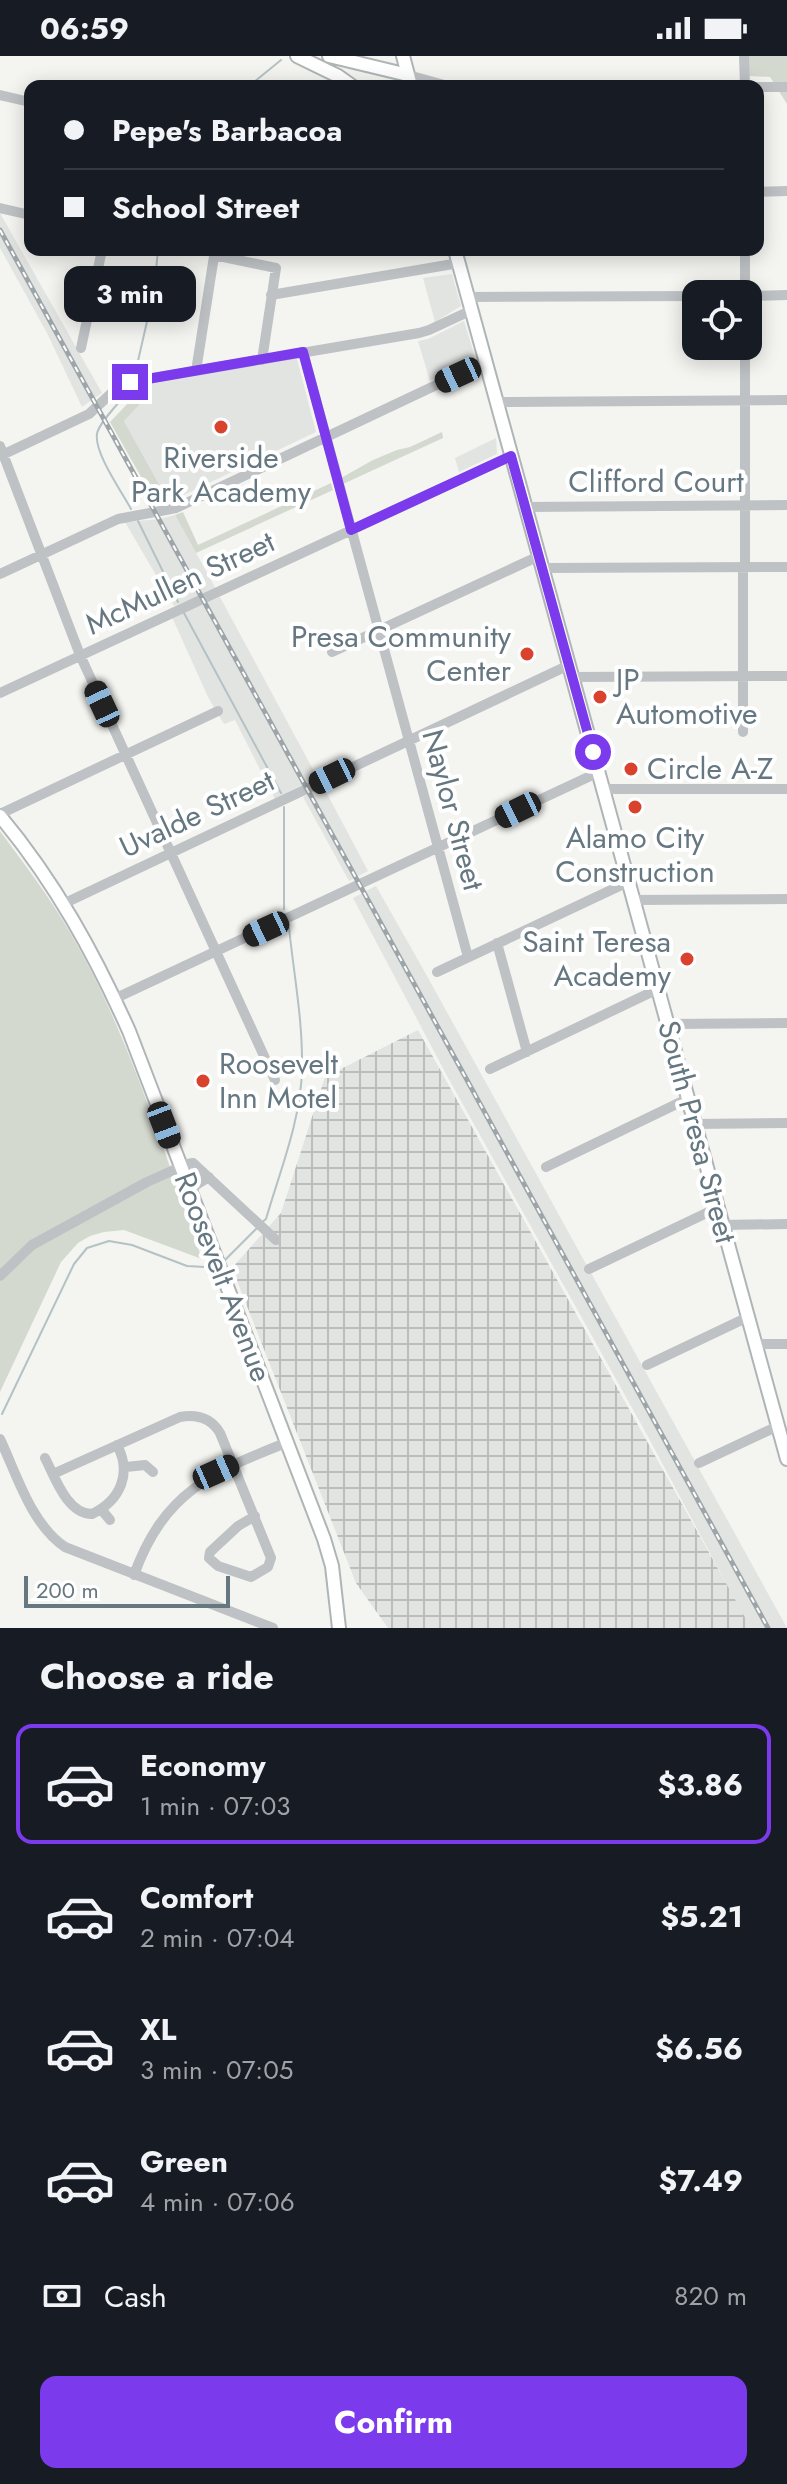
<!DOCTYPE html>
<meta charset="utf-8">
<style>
body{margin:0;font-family:Jost,sans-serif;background:#20242c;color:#f1f3f6;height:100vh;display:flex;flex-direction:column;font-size:30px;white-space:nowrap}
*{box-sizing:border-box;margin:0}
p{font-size:26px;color:#9ea1a6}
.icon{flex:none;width:44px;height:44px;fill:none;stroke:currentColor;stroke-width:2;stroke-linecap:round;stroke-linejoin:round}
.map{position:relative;height:1572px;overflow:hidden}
.drawer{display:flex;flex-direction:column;background:#171b24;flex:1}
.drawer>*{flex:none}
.banner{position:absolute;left:24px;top:24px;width:740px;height:176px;border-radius:16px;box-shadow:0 4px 20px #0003;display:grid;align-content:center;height:176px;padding:0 40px;background:#171b24}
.controls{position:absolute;left:682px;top:224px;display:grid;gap:16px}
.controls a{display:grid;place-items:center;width:80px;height:80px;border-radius:16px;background:#171b24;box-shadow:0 4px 20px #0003;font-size:40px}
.scale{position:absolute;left:24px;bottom:20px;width:206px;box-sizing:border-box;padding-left:8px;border:4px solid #657780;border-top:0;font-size:22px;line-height:28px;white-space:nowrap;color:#657780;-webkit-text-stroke:6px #fff;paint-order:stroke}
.end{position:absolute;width:36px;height:36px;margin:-18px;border:10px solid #7c3aed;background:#fff;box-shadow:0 0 0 4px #fff}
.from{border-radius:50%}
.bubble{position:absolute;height:56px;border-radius:16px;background:#171b24;box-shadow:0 4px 20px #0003;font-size:26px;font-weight:700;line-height:56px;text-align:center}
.car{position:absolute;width:24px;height:48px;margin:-24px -12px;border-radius:10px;box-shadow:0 0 6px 2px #0007;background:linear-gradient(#222 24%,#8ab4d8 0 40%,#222 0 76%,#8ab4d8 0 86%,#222 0)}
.banner b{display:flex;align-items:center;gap:28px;height:76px;font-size:30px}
.banner b+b{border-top:2px solid #363941}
.banner i{width:20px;height:20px;background:#f1f3f6}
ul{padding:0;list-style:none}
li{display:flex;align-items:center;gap:24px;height:120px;margin:0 16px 12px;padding:0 24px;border:4px solid transparent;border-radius:16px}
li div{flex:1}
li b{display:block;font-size:30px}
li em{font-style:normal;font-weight:700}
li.selected{border-color:#7c3aed}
li>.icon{width:72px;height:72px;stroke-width:1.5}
h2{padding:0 40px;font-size:36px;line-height:96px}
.pay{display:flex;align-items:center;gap:20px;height:88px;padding:0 40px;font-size:30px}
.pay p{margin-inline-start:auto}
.action{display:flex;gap:16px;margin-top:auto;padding:16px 40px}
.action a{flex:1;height:92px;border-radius:16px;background:#7c3aed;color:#fff;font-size:32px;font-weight:700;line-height:92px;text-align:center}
.status{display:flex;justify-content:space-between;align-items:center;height:56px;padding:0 40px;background:#171b24;direction:ltr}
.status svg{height:22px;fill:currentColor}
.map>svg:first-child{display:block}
.built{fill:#e2e4e2}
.industrial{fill:url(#industrial-grid)}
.green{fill:#d4d9d0}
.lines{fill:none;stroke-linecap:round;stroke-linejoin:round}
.stream{stroke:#b4c2c5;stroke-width:2}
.major-casing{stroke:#afb5b7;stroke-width:16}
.minor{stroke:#bec2c5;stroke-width:10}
.major{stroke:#fff;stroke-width:12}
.rail-casing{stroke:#9da5a9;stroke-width:5}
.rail{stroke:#fff;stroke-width:2;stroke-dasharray:6;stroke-linecap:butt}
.route{stroke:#7c3aed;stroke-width:10}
.poi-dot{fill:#d9422d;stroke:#fff;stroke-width:3}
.labels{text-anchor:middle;stroke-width:8;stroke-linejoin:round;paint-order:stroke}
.poi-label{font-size:30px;fill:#657780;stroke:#fff;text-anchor:start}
.street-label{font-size:30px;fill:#657780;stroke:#fff}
</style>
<div class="status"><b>06:59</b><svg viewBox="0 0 49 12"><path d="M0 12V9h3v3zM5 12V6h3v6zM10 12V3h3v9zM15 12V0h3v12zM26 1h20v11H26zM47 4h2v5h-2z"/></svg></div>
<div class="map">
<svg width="787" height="1572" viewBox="0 0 787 1572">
<defs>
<pattern id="industrial-grid" width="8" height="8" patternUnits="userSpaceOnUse" patternTransform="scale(2)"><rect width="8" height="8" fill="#e2e4e2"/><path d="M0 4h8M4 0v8" fill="none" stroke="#bbbebc"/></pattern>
</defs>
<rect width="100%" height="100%" fill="#f4f4f1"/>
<path class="built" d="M0,157L102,337L82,351L47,277L0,192Z
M452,218L461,250L435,266L423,222Z
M464,265L475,301L474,304L430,325L418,285L428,283Z
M297,303L316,376L169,446L124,365L143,345L141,329Z
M496,382L497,398L459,416L455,402Z
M175,459L216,533L174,550L125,466L160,463Z
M220,541L317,721L275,743L235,664L224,668L208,641L172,561Z
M323,730L368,815L349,825L303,741Z
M376,830L427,920L787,1572H750L646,1377L446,1018L353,842Z"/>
<path class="industrial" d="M418,974L751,1572H388L356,1527L232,1212L281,1157L325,1021Z"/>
<path class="green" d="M747,0H787V48L770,21L749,20Z
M141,329L143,345L124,365L169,446L157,449L110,366L131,344L135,330Z
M442,376L443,382L343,428L341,422L373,404L397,394L410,391Z
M331,427L333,434L196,497L175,459L183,456L198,489Z
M0,775C18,800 37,824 53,849C123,956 159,1083 202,1203L124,1174L104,1176L90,1180L78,1187L61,1206L0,1336Z"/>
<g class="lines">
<path class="stream" d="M249,30L281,4
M135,318L154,235L158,194
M131,332C123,343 98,367 97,378C94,397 122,436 131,453
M138,465L178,546
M184,557L281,737
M284,853V751
M261,1167L266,1163C280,1115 301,1064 302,1013C303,966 294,919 289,872
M225,1204L257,1172
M2,1358L74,1208L87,1192L109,1185L132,1189L187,1210L205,1211"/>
<defs>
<path id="major" d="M297,0L338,20L352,30
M329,0L408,19
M403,0L411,30
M455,194L787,1403
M0,760C55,826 94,897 129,975L324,1483L332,1510L339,1572"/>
</defs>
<use href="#major" class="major-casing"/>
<path class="minor" d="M744,0L745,30
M408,19L448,30
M758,31H787
M0,39L30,46
M758,136L787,135
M0,152L30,159
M745,194V238
M214,199L276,212L262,304
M271,239L459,207
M748,240L787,239
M468,241L696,240
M81,292L102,194
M303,296L468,901
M196,315L215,194
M496,346L787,344
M0,390L80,599L275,1024
M0,400L89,358L117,332L130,326L419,277L429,274L472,254
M525,451L787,449
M743,511V676
M745,511V290
M542,512L787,511
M0,518L118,463L176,452L485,306
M332,596L539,500
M573,621L787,620
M0,637L511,400
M603,733H787
M0,758L218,655
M633,844L787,843
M63,848L569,609
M497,887L527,996
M437,916L628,826
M114,943L599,716
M667,968L787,967
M490,1013L658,933
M694,1068L787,1067
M546,1111L687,1043
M190,1138L196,1129L209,1121
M722,1169L787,1168
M589,1213L717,1152
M0,1220L32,1189L147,1126L187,1108L193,1107L276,1184
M755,1288H787
M647,1309L748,1261
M0,1383C17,1419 31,1468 65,1491L273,1572
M45,1402C55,1421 67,1458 92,1458C121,1444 132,1417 117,1389
M699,1407L778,1370
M126,1411L145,1409L153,1416
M53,1418L180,1361C197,1358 211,1362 220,1377L271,1502L268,1511L251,1521L218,1510L209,1502L210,1496L238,1470L255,1460
M101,1453L110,1464
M134,1519C164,1436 212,1416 288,1386"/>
<use href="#major" class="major"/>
<defs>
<path id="rail" d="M0,174L768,1572"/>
</defs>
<use href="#rail" class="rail-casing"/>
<use href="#rail" class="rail"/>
</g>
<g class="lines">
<path class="route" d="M130,326L303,296L351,474L511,400L593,696"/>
</g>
<g class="poi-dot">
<circle cx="221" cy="371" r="8"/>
<circle cx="527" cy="598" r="8"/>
<circle cx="600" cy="641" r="8"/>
<circle cx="631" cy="713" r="8"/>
<circle cx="635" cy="751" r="8"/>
<circle cx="687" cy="903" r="8"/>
<circle cx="203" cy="1025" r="8"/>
</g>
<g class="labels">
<g class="poi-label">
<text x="221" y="412" text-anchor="middle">Riverside<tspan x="221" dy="34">Park Academy</tspan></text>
<text x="511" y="591" text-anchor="end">Presa Community<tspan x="511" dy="34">Center</tspan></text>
<text x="616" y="634">JP<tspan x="616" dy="34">Automotive</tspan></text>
<text x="647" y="723">Circle A-Z</text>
<text x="635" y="792" text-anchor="middle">Alamo City<tspan x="635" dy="34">Construction</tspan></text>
<text x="671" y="896" text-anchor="end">Saint Teresa<tspan x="671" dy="34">Academy</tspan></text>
<text x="219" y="1018">Roosevelt<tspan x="219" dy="34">Inn Motel</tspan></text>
</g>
<g class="street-label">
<text x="656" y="436">Clifford Court</text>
<text transform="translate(180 527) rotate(-25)" y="10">McMullen Street</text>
<text transform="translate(453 754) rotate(75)" y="10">Naylor Street</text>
<text transform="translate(197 758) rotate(-25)" y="10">Uvalde Street</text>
<text transform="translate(697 1076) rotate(75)" y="10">South Presa Street</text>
<text transform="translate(223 1221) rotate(69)" y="10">Roosevelt Avenue</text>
</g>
</g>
</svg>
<div class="controls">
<a><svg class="icon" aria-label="locate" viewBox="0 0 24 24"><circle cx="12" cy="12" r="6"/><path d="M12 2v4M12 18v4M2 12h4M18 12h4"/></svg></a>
</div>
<div class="scale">200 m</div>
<i class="end from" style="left:593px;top:696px"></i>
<i class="end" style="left:130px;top:326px"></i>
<div class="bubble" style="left:64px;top:210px;width:132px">3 min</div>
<i class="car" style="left:458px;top:319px;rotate:245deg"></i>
<i class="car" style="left:102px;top:648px;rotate:335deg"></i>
<i class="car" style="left:332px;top:720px;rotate:244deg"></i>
<i class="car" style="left:518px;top:754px;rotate:244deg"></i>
<i class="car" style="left:266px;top:873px;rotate:245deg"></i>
<i class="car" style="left:164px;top:1069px;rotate:159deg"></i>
<i class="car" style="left:216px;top:1416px;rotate:66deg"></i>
<div class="banner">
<b><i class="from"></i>Pepe's Barbacoa</b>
<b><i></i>School Street</b>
</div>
</div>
<section class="drawer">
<h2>Choose a ride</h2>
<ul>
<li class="selected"><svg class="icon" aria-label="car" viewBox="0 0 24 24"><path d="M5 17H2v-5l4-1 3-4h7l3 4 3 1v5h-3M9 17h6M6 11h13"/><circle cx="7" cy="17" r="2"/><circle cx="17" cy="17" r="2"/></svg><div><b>Economy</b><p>1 min · 07:03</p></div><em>$3.86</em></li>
<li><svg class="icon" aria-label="car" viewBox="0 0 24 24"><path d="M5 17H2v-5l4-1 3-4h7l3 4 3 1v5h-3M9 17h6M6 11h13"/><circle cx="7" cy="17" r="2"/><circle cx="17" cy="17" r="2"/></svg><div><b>Comfort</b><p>2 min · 07:04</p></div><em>$5.21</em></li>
<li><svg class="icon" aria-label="car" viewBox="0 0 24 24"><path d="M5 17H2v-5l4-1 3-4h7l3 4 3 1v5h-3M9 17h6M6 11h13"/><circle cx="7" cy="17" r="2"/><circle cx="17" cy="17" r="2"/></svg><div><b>XL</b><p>3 min · 07:05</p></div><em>$6.56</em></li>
<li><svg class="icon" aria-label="car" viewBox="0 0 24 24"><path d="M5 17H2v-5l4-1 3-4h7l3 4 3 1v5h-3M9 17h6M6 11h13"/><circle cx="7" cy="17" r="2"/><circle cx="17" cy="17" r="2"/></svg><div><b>Green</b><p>4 min · 07:06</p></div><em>$7.49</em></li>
</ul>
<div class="pay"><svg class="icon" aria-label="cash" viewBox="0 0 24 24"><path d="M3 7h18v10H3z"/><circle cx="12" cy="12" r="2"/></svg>Cash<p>820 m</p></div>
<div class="action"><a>Confirm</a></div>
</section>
